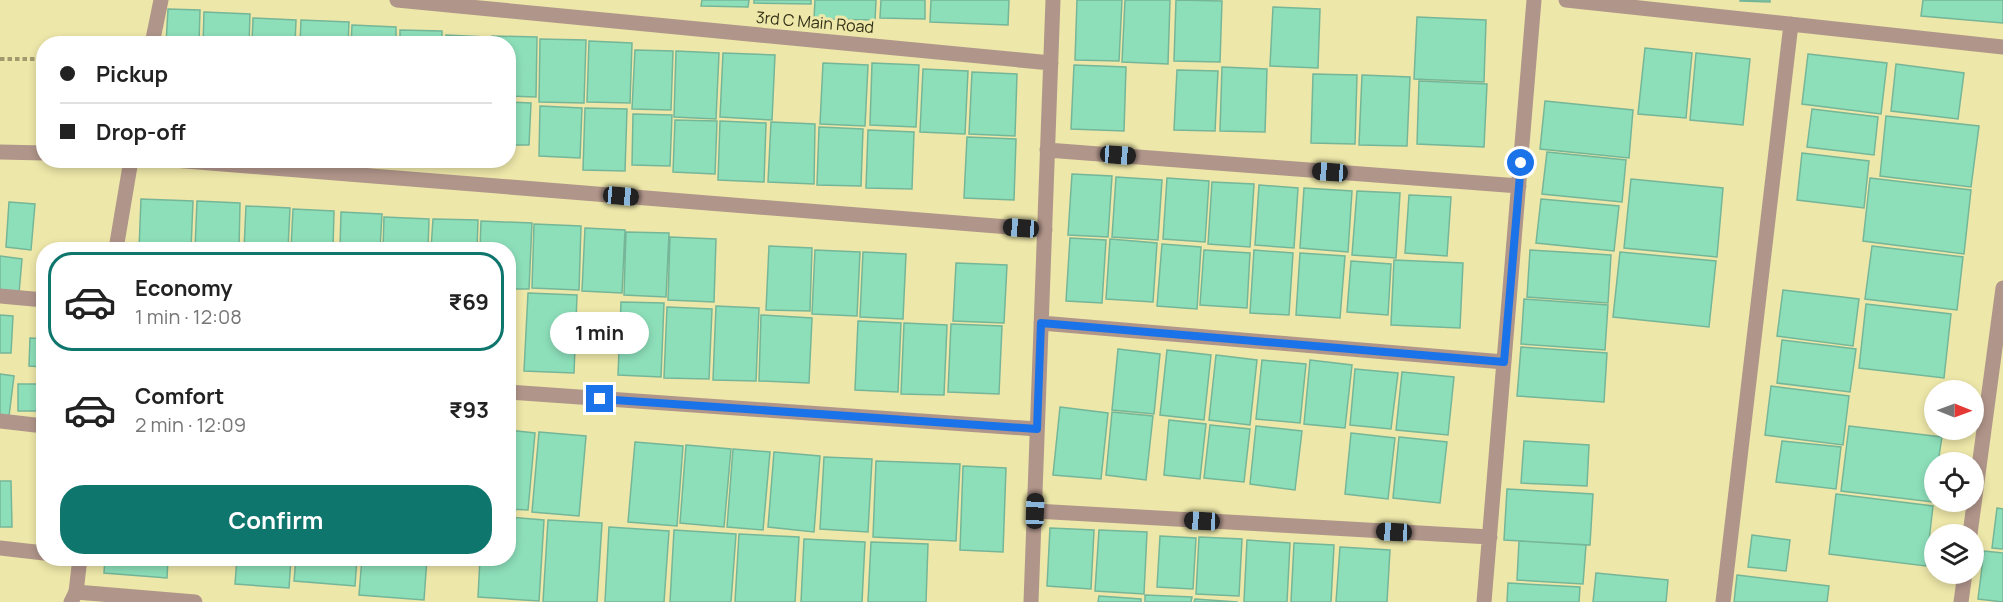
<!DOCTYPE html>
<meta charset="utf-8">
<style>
body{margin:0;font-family:Manrope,sans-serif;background:#f6f6f6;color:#222;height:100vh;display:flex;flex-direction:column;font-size:22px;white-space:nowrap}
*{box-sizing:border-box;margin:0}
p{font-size:20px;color:#767676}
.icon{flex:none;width:33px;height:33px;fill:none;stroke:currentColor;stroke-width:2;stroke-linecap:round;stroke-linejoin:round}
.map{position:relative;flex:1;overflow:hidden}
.sheet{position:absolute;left:36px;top:242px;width:480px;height:324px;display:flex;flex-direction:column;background:#fff;border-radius:24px;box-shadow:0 3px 9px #0003}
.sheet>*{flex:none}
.banner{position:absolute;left:36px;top:36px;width:480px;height:132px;border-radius:24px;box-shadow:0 3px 9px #0003;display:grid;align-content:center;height:132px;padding:0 24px;background:#fff}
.needle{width:39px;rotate:91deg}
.fabs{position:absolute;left:1924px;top:380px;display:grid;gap:12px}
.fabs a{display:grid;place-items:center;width:60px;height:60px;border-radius:50%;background:#fff;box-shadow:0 3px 9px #0003;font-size:30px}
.end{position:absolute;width:27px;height:27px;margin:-14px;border:8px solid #1a73e8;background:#fff;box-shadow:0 0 0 3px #fff}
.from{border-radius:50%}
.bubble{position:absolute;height:42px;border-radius:21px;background:#fff;box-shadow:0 3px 9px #0003;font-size:20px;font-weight:700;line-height:42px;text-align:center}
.car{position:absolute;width:18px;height:36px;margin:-18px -9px;border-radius:8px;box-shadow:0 0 4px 2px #0007;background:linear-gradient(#222 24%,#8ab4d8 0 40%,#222 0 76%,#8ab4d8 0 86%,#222 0)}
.banner b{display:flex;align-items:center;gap:21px;height:57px;font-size:22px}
.banner b+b{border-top:2px solid #e0e0e0}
.banner i{width:15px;height:15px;background:#222}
ul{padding:10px 0 0;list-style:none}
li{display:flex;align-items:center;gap:18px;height:99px;margin:0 12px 9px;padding:0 12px;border:3px solid transparent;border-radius:24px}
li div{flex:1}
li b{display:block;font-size:22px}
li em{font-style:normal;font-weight:700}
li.selected{border-color:#0f766e}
li>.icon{width:54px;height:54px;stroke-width:1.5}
.button{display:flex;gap:12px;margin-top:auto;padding:12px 24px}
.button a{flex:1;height:69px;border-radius:24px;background:#0f766e;color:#fff;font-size:24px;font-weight:700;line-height:69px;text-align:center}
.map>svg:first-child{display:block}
.building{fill:#8ddfba;stroke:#75b698;stroke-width:1.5}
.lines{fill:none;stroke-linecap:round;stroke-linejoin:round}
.path{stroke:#9f9b6c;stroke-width:4;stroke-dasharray:4.5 3;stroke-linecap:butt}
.minor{stroke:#b0958a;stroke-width:15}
.tertiary{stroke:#b0958a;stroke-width:15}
.route{stroke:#1a73e8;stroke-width:8}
.labels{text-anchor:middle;stroke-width:6;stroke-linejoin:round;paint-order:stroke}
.street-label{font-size:16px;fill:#323017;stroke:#ede7a9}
</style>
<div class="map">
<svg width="2003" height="602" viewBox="0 0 2003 602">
<rect width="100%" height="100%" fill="#ede7a9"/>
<path class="building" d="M702,0H749L748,7L701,6Z
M754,0H811V4L754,3Z
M815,0H876L875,20L814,19Z
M881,0H925V19L880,18Z
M931,0H1009L1008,25L930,22Z
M1077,0H1122L1119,61L1075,60Z
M1125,0H1170L1168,64L1122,62Z
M1176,0L1222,1L1220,62L1174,61Z
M1740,0H1770V2L1740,1Z
M1923,0H2003V23L1921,16Z
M1273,7L1320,9L1318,68L1270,66Z
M168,9L200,10L199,44H166Z
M204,12L250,14L249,44H203Z
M1417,17L1486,20L1484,82L1414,79Z
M253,18L296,20L295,44H252Z
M301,20L349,22L348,44H300Z
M352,25L396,27V44H351Z
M400,30L442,31V44H400Z
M446,35L487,37V44H446Z
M492,36L537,37L536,97L508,96V44H492Z
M540,39L586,40L584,103L539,102Z
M589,41L632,43L630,103L587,102Z
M1645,48L1692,53L1686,118L1638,114Z
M635,50L673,51L671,110L632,109Z
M676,51L719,53L716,119L674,117Z
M723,53L775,55L772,120L720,117Z
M1696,53L1750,59L1743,125L1690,120Z
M1808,54L1887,63L1881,114L1802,104Z
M823,63L868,65L865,126L820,124Z
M872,63L919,65L916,127L870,125Z
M1896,64L1964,73L1958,119L1891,111Z
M1074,65L1126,67L1124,131L1071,129Z
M1222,67L1267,69L1265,132L1220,131Z
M923,69L968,71L965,134L920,132Z
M1177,70L1218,71L1215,131L1174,130Z
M972,72L1017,74L1015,136L969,134Z
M1313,74L1357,75L1355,144L1311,143Z
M1362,75L1410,77L1407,146L1359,145Z
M1419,81L1487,84L1484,147L1417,144Z
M1545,101L1633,110L1629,158L1540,149Z
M508,102L531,103L529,145H508Z
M540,106L582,108L580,158L539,156Z
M585,108L627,109L625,171L583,170Z
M1812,109L1878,117L1874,155L1807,147Z
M633,114L672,115L670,166L632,165Z
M1886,116L1979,126L1971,187L1880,176Z
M675,120L717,121L715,174L673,172Z
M720,121L766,123L764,182L718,180Z
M771,122L815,124L814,184L768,182Z
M819,127L863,129L861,186L817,185Z
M868,130L914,132L912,189L866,188Z
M967,137L1016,139L1014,200L964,198Z
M1547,152L1626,160L1622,202L1542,194Z
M1802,153L1869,161L1864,208L1797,200Z
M1072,174L1112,176L1108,237L1068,235Z
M1116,177L1162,180L1158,240L1112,237Z
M1167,178L1209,181L1205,242L1163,239Z
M1870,178L1971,190L1964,254L1863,241Z
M1631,179L1723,188L1717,257L1624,248Z
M1212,182L1254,184L1250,247L1208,244Z
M1259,185L1298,188L1294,248L1255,245Z
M1304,188L1352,191L1348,252L1300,248Z
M1357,191L1400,193L1396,258L1352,255Z
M1409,195L1451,197L1447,256L1405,253Z
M141,199L193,201L191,249H139Z
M1541,199L1619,206L1614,251L1536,243Z
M197,201L240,203L239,249H195Z
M9,202L35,204L31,250L6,247Z
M246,206L290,208L288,249H244Z
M293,209L334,211L333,249H291Z
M341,212L382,214L380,249H340Z
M384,217L429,219L428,249H383Z
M433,219L478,220L477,249H431Z
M481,221L532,223L529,289H508V249H480Z
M534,224L581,226L579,290L532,288Z
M585,228L625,230L622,293L582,291Z
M626,232L669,233L666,297L624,295Z
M670,237L716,239L714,302L668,300Z
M1070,238L1106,240L1102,303L1066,301Z
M1110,239L1157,243L1153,302L1106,299Z
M1162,244L1201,247L1197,309L1157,306Z
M769,246L812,248L810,311L766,310Z
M1872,246L1963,257L1957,310L1865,299Z
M815,250L860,252L857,316L812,314Z
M1204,250L1250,253L1247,308L1200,305Z
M1254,250L1293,253L1289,315L1250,313Z
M1530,250L1611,255L1608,303L1527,297Z
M863,252L906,254L903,319L860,317Z
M1620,252L1716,261L1709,327L1613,317Z
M1300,253L1345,256L1340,318L1296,315Z
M0,256L22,259L19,293L0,291Z
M1394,260L1463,263L1460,328L1391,325Z
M1351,261L1391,264L1388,315L1347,312Z
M956,263L1007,265L1004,323L953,321Z
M1783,290L1859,299L1853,346L1777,336Z
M528,293L577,295L574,373L524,371Z
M1524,299L1608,305L1605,350L1521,344Z
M621,302L664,303L661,377L618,375Z
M1866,304L1951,314L1944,378L1859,368Z
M716,306L759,308L756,381L713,380Z
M667,307L712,309L709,379L664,378Z
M0,315L13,316L11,353H0Z
M761,315L812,318L809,383L759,381Z
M858,321L901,323L898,392L855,390Z
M904,323L947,325L944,395L901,394Z
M951,324L1002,326L999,394L948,392Z
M30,338L44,339V367L29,366Z
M1782,340L1856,349L1850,392L1777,383Z
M1521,347L1607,353L1604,402L1517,396Z
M1118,349L1160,354L1154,414L1112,410Z
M1167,350L1211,355L1204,420L1160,415Z
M1216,355L1257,360L1250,425L1209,420Z
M1262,360L1306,364L1300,423L1256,419Z
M1310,360L1352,365L1345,428L1304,424Z
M1355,369L1398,373L1391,429L1350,425Z
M1402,372L1454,377L1448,435L1396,430Z
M0,374L14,376L9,416L0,415Z
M18,384H38V411H18Z
M1771,386L1849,396L1843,445L1765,435Z
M1060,407L1108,413L1101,479L1053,475Z
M1112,412L1153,416L1146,480L1106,475Z
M1169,420L1206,424L1200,479L1164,475Z
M1210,425L1250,429L1244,482L1204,478Z
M1256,426L1302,431L1295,490L1250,484Z
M1849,426L1942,437L1938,462H1935L1933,502L1841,491Z
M508,430L535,433L528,510L508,509Z
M539,432L586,436L579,516L532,512Z
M1351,433L1395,438L1388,499L1345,494Z
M1399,437L1447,442L1440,503L1393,498Z
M1524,441L1589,445L1587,486L1521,483Z
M1782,441L1841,447L1836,489L1776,482Z
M635,442L683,446L677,526L628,522Z
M686,445L731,449L724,527L680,523Z
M733,449L770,452L763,530L727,527Z
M774,452L820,456L814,532L768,527Z
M824,457L872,459L868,532L820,529Z
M876,461L960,464L956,541L873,537Z
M963,466L1006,468L1003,552L960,550Z
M0,481H11L12,527H0Z
M1507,489L1593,494L1590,545L1504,540Z
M1836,494L1933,506L1926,566L1829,554Z
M1997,508L2003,509V549L1992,548Z
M508,517L544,520L539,601L478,597L480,558H508Z
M548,520L602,523L597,602H543Z
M609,527L669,531L664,602H605Z
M1050,528L1094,530L1091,589L1047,586Z
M674,530L736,534L731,602H670Z
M1099,530L1147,532L1144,594L1095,591Z
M739,534L799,537L795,602H735Z
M1752,535L1790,540L1786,571L1748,567Z
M1160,536L1196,538L1193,589L1157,587Z
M1199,537L1242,539L1239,596L1196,594Z
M804,539L865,542L862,602H801Z
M1247,540L1290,543L1287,602H1244Z
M1519,541L1586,545L1583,584L1517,580Z
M871,542L928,544L926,602H868Z
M1294,543L1334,545L1331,602H1291Z
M1340,547L1390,550L1387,602H1336Z
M1984,551L2003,553V602L1978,599Z
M105,558H168L167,578L104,573Z
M237,558H291L289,588L235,584Z
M296,558H357L355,586L294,581Z
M362,558H427L424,600L359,595Z
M1596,573L1668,580L1666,602H1593Z
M1737,575L1829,586L1827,602H1734Z
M1508,583L1580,587L1579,602H1507Z
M1145,595L1192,597L1191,602H1145Z
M1099,596L1141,599V602H1098Z
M1195,599L1238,602H1194Z"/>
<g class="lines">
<path class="path" d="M0,59H44"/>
<path class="minor" d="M397,0L1051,63
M1566,0L2003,47
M1047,150L1519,186
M0,152L44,153
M173,160L1045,230
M0,296L44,300
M1041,323L1504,362
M508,392L1037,429
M0,421L44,426
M1035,511L1490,537
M1970,534L2003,288
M0,548L44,553
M76,592L195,602
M1031,602L1053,0
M1484,602L1534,0
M1723,602L1791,24
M1961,602L1965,573"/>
<path class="tertiary" d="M152,44L161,0
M116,249L131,160
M71,602L76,592L80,558"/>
</g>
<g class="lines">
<path class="route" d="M600,399L1037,429L1041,323L1504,362L1521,163"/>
</g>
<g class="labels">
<g class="street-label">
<text transform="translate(815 22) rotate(5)" y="6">3rd C Main Road</text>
</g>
</g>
</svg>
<div class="fabs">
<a><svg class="needle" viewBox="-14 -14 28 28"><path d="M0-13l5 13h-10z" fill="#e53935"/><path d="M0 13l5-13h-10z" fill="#767676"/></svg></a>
<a><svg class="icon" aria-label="locate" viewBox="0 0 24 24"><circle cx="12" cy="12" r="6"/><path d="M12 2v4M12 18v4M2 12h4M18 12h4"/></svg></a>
<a><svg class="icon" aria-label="layers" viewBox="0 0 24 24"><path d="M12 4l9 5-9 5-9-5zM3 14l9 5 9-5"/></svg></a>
</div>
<i class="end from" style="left:1521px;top:163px"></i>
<i class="end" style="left:600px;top:399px"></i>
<div class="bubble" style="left:550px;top:312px;width:99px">1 min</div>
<i class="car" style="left:1118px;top:155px;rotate:94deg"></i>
<i class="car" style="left:1330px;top:172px;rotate:274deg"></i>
<i class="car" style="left:621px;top:196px;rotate:95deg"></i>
<i class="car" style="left:1021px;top:228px;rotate:274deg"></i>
<i class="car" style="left:1035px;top:511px;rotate:2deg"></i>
<i class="car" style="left:1202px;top:521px;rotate:273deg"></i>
<i class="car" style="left:1394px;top:532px;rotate:273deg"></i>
<div class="banner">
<b><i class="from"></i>Pickup</b>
<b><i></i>Drop-off</b>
</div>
<section class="sheet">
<ul>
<li class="selected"><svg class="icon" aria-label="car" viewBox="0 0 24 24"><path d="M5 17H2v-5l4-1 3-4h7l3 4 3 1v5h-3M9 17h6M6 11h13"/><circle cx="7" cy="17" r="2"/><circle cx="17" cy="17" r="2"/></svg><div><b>Economy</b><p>1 min · 12:08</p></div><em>₹69</em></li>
<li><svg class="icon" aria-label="car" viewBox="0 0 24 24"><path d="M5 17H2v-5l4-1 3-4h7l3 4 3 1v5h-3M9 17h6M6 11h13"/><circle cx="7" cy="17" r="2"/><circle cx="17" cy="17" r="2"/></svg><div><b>Comfort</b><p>2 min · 12:09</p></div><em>₹93</em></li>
</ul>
<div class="button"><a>Confirm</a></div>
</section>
</div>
